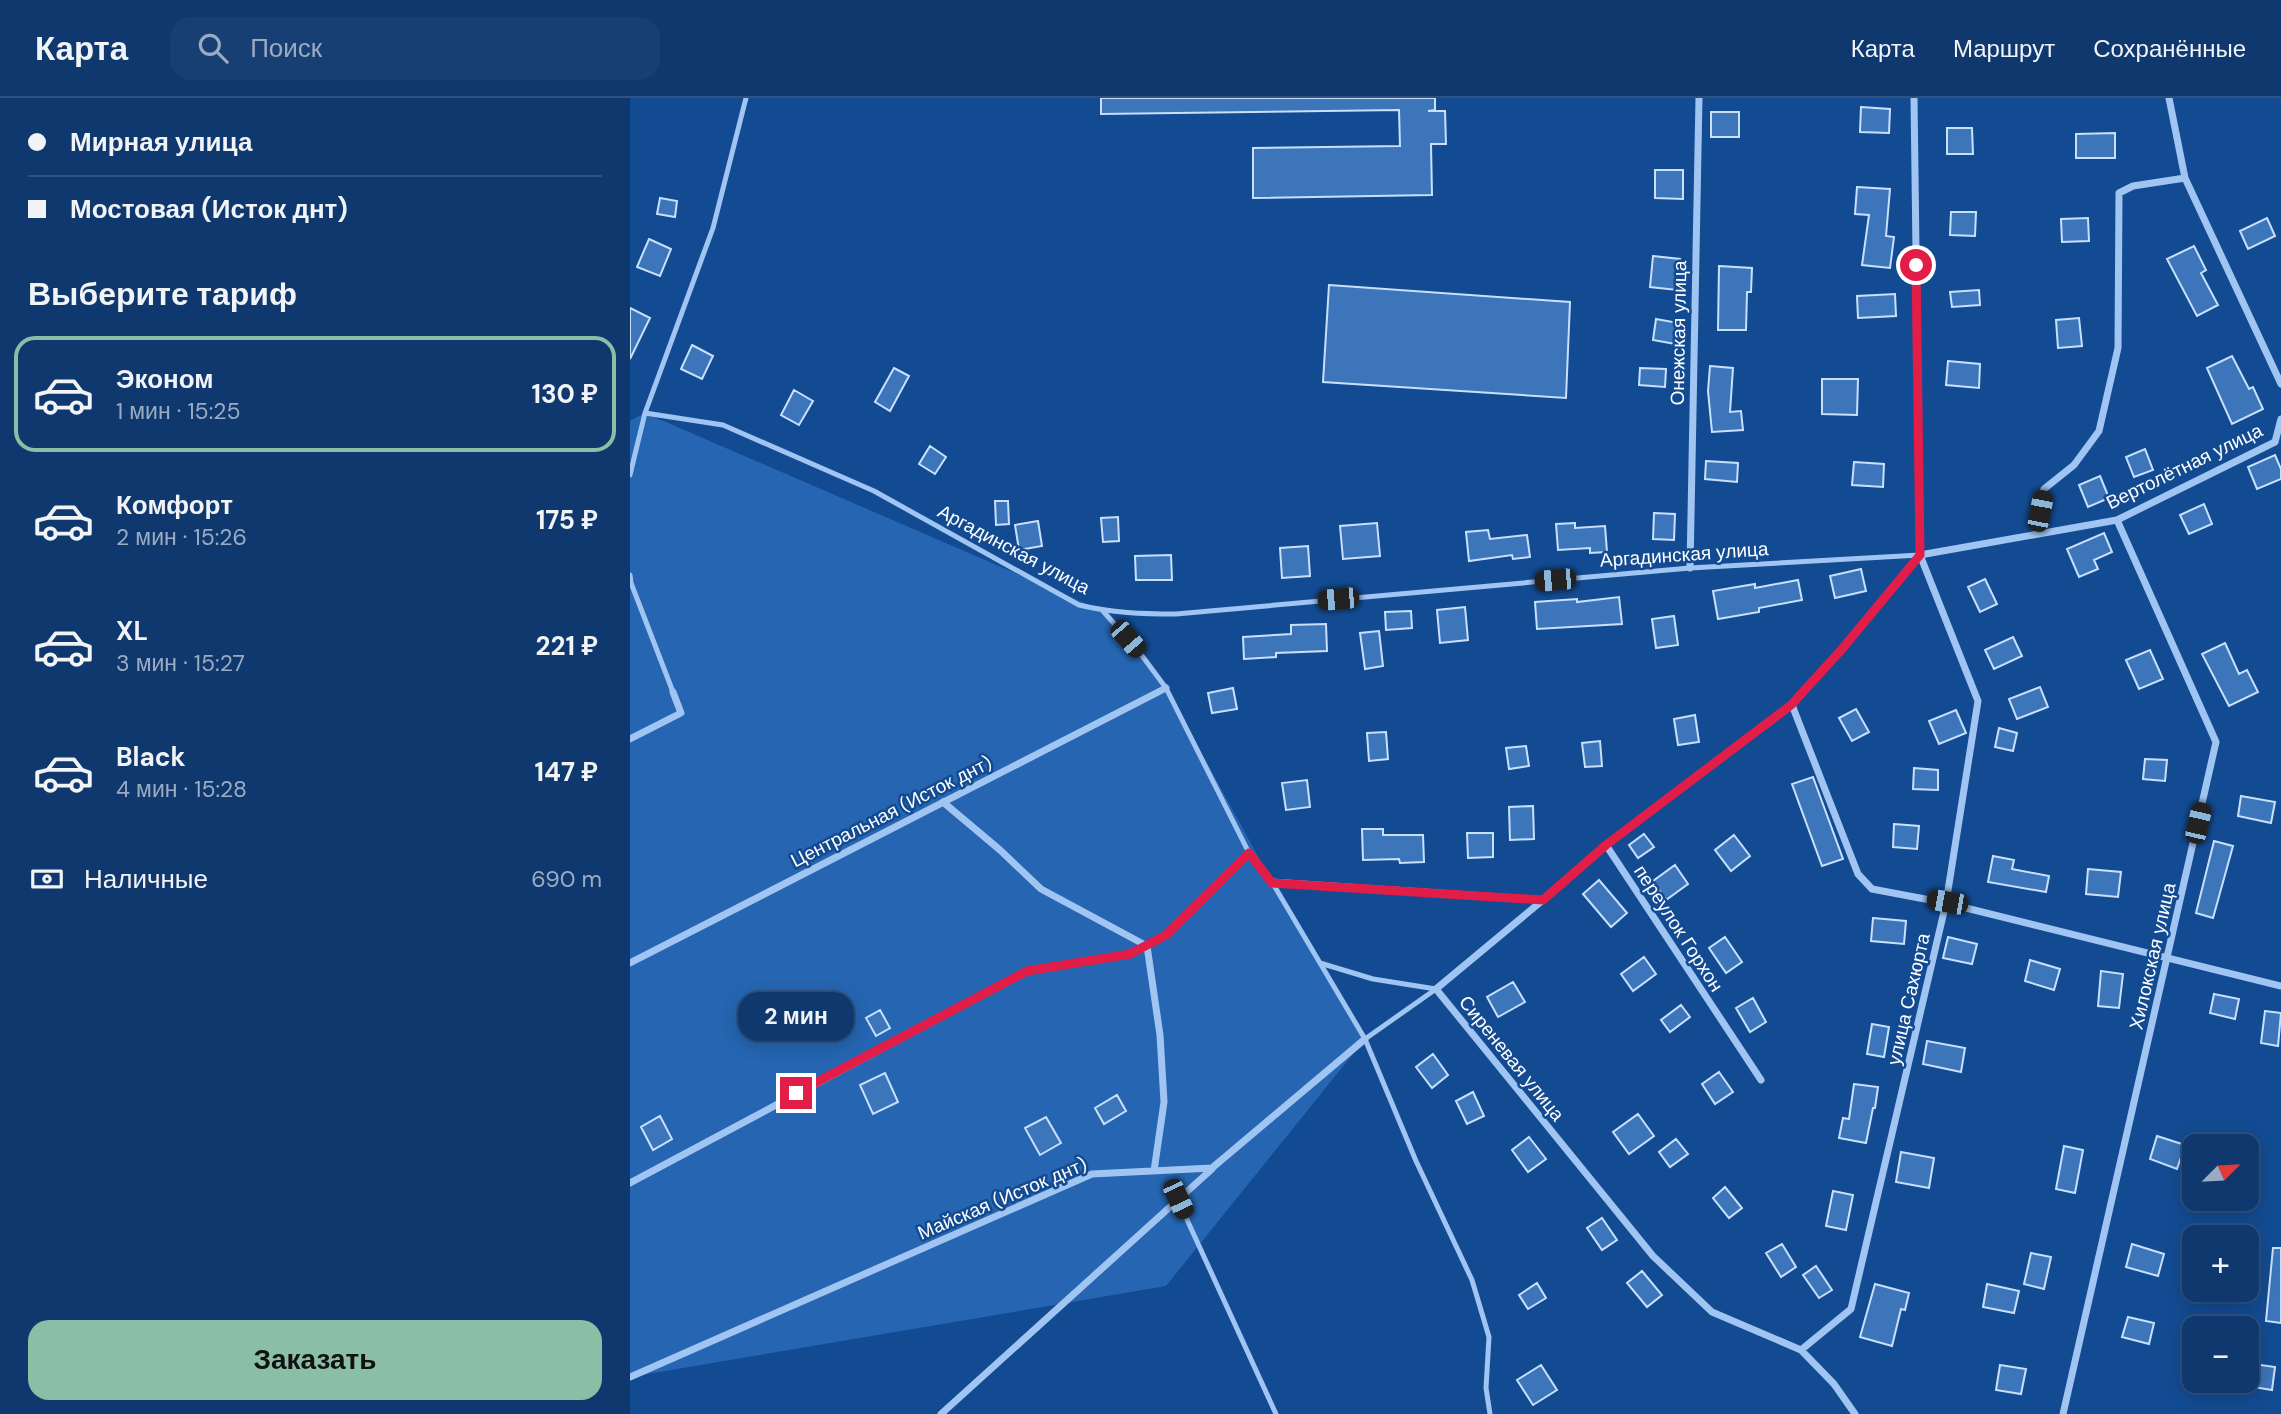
<!DOCTYPE html>
<html lang="ru">
<meta charset="utf-8">
<style>
body{margin:0;font-family:"DM Sans",sans-serif;background:#173f73;color:#f1f3f6;height:100vh;display:flex;flex-direction:column;font-size:26px;white-space:nowrap}
*{box-sizing:border-box;margin:0}
p{font-size:23px;color:#9bacc2}
.icon{flex:none;width:38px;height:38px;fill:none;stroke:currentColor;stroke-width:2;stroke-linecap:round;stroke-linejoin:round}
.map{position:relative;flex:1;overflow:hidden}
.drawer{display:flex;flex-direction:column;background:#0e386e;width:630px}
.drawer>*{flex:none}
.guide{display:grid;align-content:center;height:154px;padding:0 28px;background:#0e386e}
.needle{width:46px;rotate:66deg}
.tools{position:absolute;left:1552px;top:1036px;display:grid;gap:14px}
.tools a{display:grid;place-items:center;width:77px;height:77px;border-radius:14px;background:#0e386e;box-shadow:0 4px 18px #0003,0 0 0 2px #2e5281;font-size:35px}
.end{position:absolute;width:32px;height:32px;margin:-16px;border:9px solid #e11d48;background:#fff;box-shadow:0 0 0 4px #fff}
.from{border-radius:50%}
.bubble{position:absolute;height:49px;border-radius:21px;background:#0e386e;box-shadow:0 4px 18px #0003,0 0 0 2px #2e5281;font-size:23px;font-weight:700;line-height:49px;text-align:center}
.car{position:absolute;width:21px;height:42px;margin:-21px -10px;border-radius:9px;box-shadow:0 0 5px 2px #0007;background:linear-gradient(#222 24%,#8ab4d8 0 40%,#222 0 76%,#8ab4d8 0 86%,#222 0)}
.guide b{display:flex;align-items:center;gap:24px;height:66px;font-size:26px}
.guide b+b{border-top:2px solid #2e5281}
.guide i{width:18px;height:18px;background:#f1f3f6}
ul{padding:0;list-style:none}
li{display:flex;align-items:center;gap:21px;height:116px;margin:0 14px 10px;padding:0 14px;border:4px solid transparent;border-radius:21px}
li div{flex:1}
li b{display:block;font-size:26px}
li em{font-style:normal;font-weight:700}
li.selected{border-color:#8abfa5}
li>.icon{width:63px;height:63px;stroke-width:1.5}
h2{padding:0 28px;font-size:32px;line-height:84px}
.pay{display:flex;align-items:center;gap:18px;height:77px;padding:0 28px;font-size:26px}
.pay p{margin-inline-start:auto}
.cta{display:flex;gap:14px;margin-top:auto;padding:14px 28px}
.cta a{flex:1;height:80px;border-radius:21px;background:#8abfa5;color:#111;font-size:28px;font-weight:700;line-height:80px;text-align:center}
header{display:flex;align-items:center;gap:42px;box-sizing:border-box;height:98px;padding:0 35px;background:#0e386e;border-bottom:2px solid #2e5281}
header strong{font-size:33px}
nav{display:flex;gap:38px;margin-inline-start:auto;font-size:24px}
.search{width:490px;height:63px;background:#173f73;display:flex;align-items:center;gap:18px;box-sizing:border-box;padding:0 24px;border-radius:21px;color:#9bacc2;font-size:26px}
main{display:flex;flex:1;min-height:0}
.map>svg:first-child{display:block}
.green{fill:#2565b1}
.building{fill:#3c75ba;stroke:#c8e0fc;stroke-width:2}
.lines{fill:none;stroke-linecap:round;stroke-linejoin:round}
.lane{stroke:#a1c5f2;stroke-width:5}
.street{stroke:#a1c5f2;stroke-width:7}
.route{stroke:#e11d48;stroke-width:9}
.labels{text-anchor:middle;stroke-width:5;stroke-linejoin:round;paint-order:stroke}
.street-label{font-size:19px;fill:#fff;stroke:#134b92}
</style>
<header>
<strong>Карта</strong>
<div class="search"><svg class="icon" aria-label="search" viewBox="0 0 24 24"><circle cx="10" cy="10" r="6"/><path d="M15 15l6 6"/></svg>Поиск</div>
<nav><a>Карта</a><a>Маршрут</a><a>Сохранённые</a></nav>
</header>
<main>
<section class="drawer">
<div class="guide">
<b><i class="from"></i>Мирная улица</b>
<b><i></i>Мостовая (Исток днт)</b>
</div>
<h2>Выберите тариф</h2>
<ul>
<li class="selected"><svg class="icon" aria-label="car" viewBox="0 0 24 24"><path d="M5 17H2v-5l4-1 3-4h7l3 4 3 1v5h-3M9 17h6M6 11h13"/><circle cx="7" cy="17" r="2"/><circle cx="17" cy="17" r="2"/></svg><div><b>Эконом</b><p>1 мин · 15:25</p></div><em>130 ₽</em></li>
<li><svg class="icon" aria-label="car" viewBox="0 0 24 24"><path d="M5 17H2v-5l4-1 3-4h7l3 4 3 1v5h-3M9 17h6M6 11h13"/><circle cx="7" cy="17" r="2"/><circle cx="17" cy="17" r="2"/></svg><div><b>Комфорт</b><p>2 мин · 15:26</p></div><em>175 ₽</em></li>
<li><svg class="icon" aria-label="car" viewBox="0 0 24 24"><path d="M5 17H2v-5l4-1 3-4h7l3 4 3 1v5h-3M9 17h6M6 11h13"/><circle cx="7" cy="17" r="2"/><circle cx="17" cy="17" r="2"/></svg><div><b>XL</b><p>3 мин · 15:27</p></div><em>221 ₽</em></li>
<li><svg class="icon" aria-label="car" viewBox="0 0 24 24"><path d="M5 17H2v-5l4-1 3-4h7l3 4 3 1v5h-3M9 17h6M6 11h13"/><circle cx="7" cy="17" r="2"/><circle cx="17" cy="17" r="2"/></svg><div><b>Black</b><p>4 мин · 15:28</p></div><em>147 ₽</em></li>
</ul>
<div class="pay"><svg class="icon" aria-label="cash" viewBox="0 0 24 24"><path d="M3 7h18v10H3z"/><circle cx="12" cy="12" r="2"/></svg>Наличные<p>690 m</p></div>
<div class="cta"><a>Заказать</a></div>
</section>
<div class="map">
<svg width="1651" height="1316" viewBox="0 0 1651 1316">
<rect width="100%" height="100%" fill="#134b92"/>
<path class="green" d="M15,315L473,513L536,590L642,784L735,941L536,1188L0,1279V323Z"/>
<path class="building" d="M471,0H805V12L798,13H815L816,46H801L802,97L623,100V50L770,48L769,12L471,16Z
M1231,9L1260,11L1259,35L1230,34Z
M1081,14H1109V39H1081Z
M1317,30H1342L1343,56H1317Z
M1485,35V60H1446V36Z
M1025,72H1053V101L1025,100Z
M1227,89L1260,91L1256,138L1264,139L1260,170L1232,167L1239,117L1225,116Z
M30,100L47,103L45,119L27,116Z
M1321,114H1346L1345,138L1320,137Z
M1458,120L1459,143L1432,144L1431,121Z
M1637,120L1645,138L1618,151L1610,133Z
M19,141L41,151L30,178L7,169Z
M1564,148L1576,172L1571,175L1588,207L1567,218L1537,161Z
M1023,158L1050,161L1047,192L1020,189Z
M1089,168L1122,170L1121,194H1117L1116,232H1088Z
M699,187L940,204L936,300L693,284Z
M1349,192L1350,207L1322,209L1320,194Z
M1265,196L1266,218L1228,220L1227,198Z
M0,210L20,220L0,261Z
M1449,220L1452,248L1428,250L1426,222Z
M1026,221L1054,226L1051,247L1023,242Z
M62,247L83,258L72,281L51,271Z
M1602,258L1619,291L1623,289L1633,311L1602,326L1577,270Z
M1318,263L1350,266L1349,290L1316,287Z
M1080,268L1103,270L1100,314L1111,313L1113,332L1082,334L1078,293Z
M264,270L279,278L260,313L245,304Z
M1010,270L1036,271L1035,289L1009,287Z
M1192,281H1228L1227,317L1192,316Z
M164,292L183,303L169,327L151,317Z
M300,348L316,359L305,376L289,366Z
M1515,351L1523,372L1504,379L1496,359Z
M1645,357L1651,371V381L1627,391L1618,369Z
M1076,363L1108,365L1107,384L1075,381Z
M1224,364L1254,366L1253,389L1222,387Z
M1470,378L1479,400L1458,409L1449,387Z
M365,403H378L379,426L366,427Z
M1574,406L1582,426L1559,436L1550,417Z
M1024,415L1045,416L1044,442L1023,441Z
M488,419L489,443L473,444L471,420Z
M408,423L412,448L389,452L385,427Z
M747,425L750,458L713,461L710,428Z
M945,425V430L975,428L977,454L960,455V450L928,452L926,426Z
M858,432L860,441L897,437L900,459L883,461L882,457L839,463L836,434Z
M1474,435L1482,454L1464,462L1468,471L1449,479L1437,451Z
M678,448L680,478L652,480L650,450Z
M541,457L542,482H506L505,458Z
M1231,471L1236,493L1205,500L1200,478Z
M1355,481L1367,506L1350,514L1338,489Z
M1168,482L1172,502L1129,510V514L1088,521L1083,493L1125,486V490Z
M989,499L992,526L907,531L905,504L947,501V504Z
M835,509L838,542L810,545L807,512Z
M781,513L782,530L756,532L755,514Z
M1044,518L1048,547L1026,550L1022,521Z
M696,526L697,553L646,555V559L614,561L613,539L661,536V527Z
M749,533L753,568L735,571L730,535Z
M1383,539L1392,558L1364,571L1355,552Z
M1595,545L1609,576L1617,572L1628,594L1599,608L1572,556Z
M1520,552L1533,581L1509,591L1496,562Z
M1410,589L1418,609L1387,621L1379,601Z
M603,590L607,611L582,615L578,595Z
M1226,611L1239,634L1222,643L1209,620Z
M1326,612L1336,635L1309,646L1299,623Z
M1065,617L1069,644L1048,647L1044,621Z
M1369,630L1387,635L1383,653L1365,649Z
M756,634L758,661L739,663L737,635Z
M970,643L972,668L955,669L952,645Z
M896,648L899,668L879,671L876,650Z
M1515,661L1537,662L1535,683L1513,681Z
M1284,670L1308,672V692L1283,691Z
M1183,679L1213,761L1192,768L1162,686Z
M677,682L680,709L656,712L652,685Z
M1611,698L1645,704L1641,725L1608,718Z
M903,708L904,741L880,742L879,709Z
M1264,726L1289,728L1287,751L1263,749Z
M732,731H753V737H793L794,764L770,765L769,761L733,762Z
M837,735H863V759L838,760Z
M1014,736L1024,749L1008,760L999,747Z
M1104,737L1120,758L1101,773L1085,752Z
M1584,743L1603,748L1583,820L1566,815Z
M1363,758L1384,762L1382,771L1419,778L1416,794L1358,784Z
M1045,767L1058,786L1036,802L1023,783Z
M1458,771L1491,774L1488,799L1456,796Z
M969,782L997,815L981,829L953,796Z
M1243,820L1276,823L1274,846L1241,843Z
M1095,839L1112,864L1096,875L1079,850Z
M1318,839L1347,846L1342,866L1313,860Z
M1014,859L1026,876L1003,893L991,876Z
M1400,862L1430,871L1424,892L1395,883Z
M1471,873L1493,876L1489,910L1468,908Z
M883,884L895,904L868,919L857,899Z
M1584,896L1609,901L1605,921L1580,915Z
M1123,900L1136,924L1120,934L1106,910Z
M1051,907L1060,919L1040,934L1031,922Z
M250,912L260,930L246,938L236,920Z
M1635,913L1651,915L1648,948L1631,945Z
M1242,926L1259,929L1254,959L1237,956Z
M1297,943L1335,950L1331,974L1293,966Z
M803,956L818,977L802,990L786,969Z
M1089,974L1103,994L1085,1006L1072,986Z
M255,975L268,1004L243,1016L230,987Z
M1224,986L1248,989L1245,1010H1243L1236,1045L1209,1040L1213,1020L1219,1021Z
M843,994L854,1018L837,1026L826,1003Z
M487,997L496,1013L474,1026L465,1010Z
M1008,1016L1024,1038L999,1056L983,1034Z
M30,1018L42,1041L23,1052L11,1029Z
M416,1019L431,1045L410,1057L395,1030Z
M1527,1038L1555,1047L1547,1071L1520,1061Z
M899,1039L916,1061L898,1074L882,1052Z
M1046,1041L1058,1056L1040,1069L1029,1054Z
M1434,1048L1453,1052L1445,1095L1426,1091Z
M1271,1054L1304,1060L1299,1090L1266,1084Z
M1095,1089L1112,1110L1099,1120L1083,1100Z
M1203,1093L1223,1097L1216,1132L1196,1128Z
M972,1120L987,1142L972,1152L957,1130Z
M1152,1146L1166,1169L1151,1179L1136,1155Z
M1502,1146L1534,1156L1528,1178L1496,1169Z
M1643,1150H1651V1225L1636,1223Z
M1401,1155L1421,1159L1414,1191L1394,1186Z
M1186,1168L1202,1192L1189,1200L1173,1177Z
M1012,1173L1032,1197L1017,1209L997,1185Z
M907,1185L916,1200L898,1211L889,1197Z
M1245,1186L1279,1195L1275,1212L1271,1211L1262,1248L1230,1239Z
M1357,1186L1389,1193L1384,1215L1353,1209Z
M1498,1219L1524,1225L1519,1246L1492,1239Z
M1617,1265L1645,1269L1642,1292L1617,1288Z
M911,1267L927,1292L903,1307L887,1282Z
M1370,1267L1396,1271L1391,1296L1366,1292Z"/>
<g class="lines">
<path class="lane" d="M15,315L93,327L244,393L449,507C482,515 513,516 546,516L1060,470L1290,457
M0,377L15,315L83,130L116,0
M0,477L1,485L43,594
M473,513L510,555L536,590L619,755L642,784L690,865L743,881L806,891
M690,865L735,941
M806,891L735,941L786,1063L842,1182L859,1239L856,1290L860,1316
M548,1102L646,1316"/>
<path class="street" d="M1539,0L1555,80L1651,286
M1406,436L1414,391L1444,367L1469,333L1488,250L1489,95L1503,88L1555,80
M1290,457L1487,422L1645,344L1651,321
M1060,470L1069,0
M1162,607L1228,776L1242,791L1316,805L1651,888
M0,641L51,615L43,594
M313,704L370,752L411,791L517,848L530,937L534,1004L524,1073
M976,747L1162,607L1212,551L1290,457
M642,784L913,802L976,747L1131,982
M913,802L806,891L1023,1158L1082,1214L1171,1252L1204,1286L1225,1316
M0,865L536,590
M0,1085L397,873L500,856L517,848L536,837L619,755
M1171,1252L1221,1211L1316,805L1348,603L1290,457L1284,0
M0,1279L462,1076L582,1070L735,941
M311,1316L582,1071
M1433,1316L1586,644L1487,422"/>
</g>
<g class="lines">
<path class="route" d="M166,995L397,873L500,856L536,837L619,755L642,785L913,802L976,747L1161,607L1212,551L1290,457L1286,167"/>
</g>
<g class="labels">
<g class="street-label">
<text transform="translate(1048 235) rotate(-89)" y="7">Онежская улица</text>
<text transform="translate(1554 368) rotate(-26)" y="7">Вертолётная улица</text>
<text transform="translate(384 451) rotate(28)" y="7">Аргадинская улица</text>
<text transform="translate(1054 456) rotate(-4)" y="7">Аргадинская улица</text>
<text transform="translate(261 713) rotate(-27)" y="7">Центральная (Исток днт)</text>
<text transform="translate(1049 830) rotate(57)" y="7">переулок Горхон</text>
<text transform="translate(1522 858) rotate(-77)" y="7">Хилокская улица</text>
<text transform="translate(1278 901) rotate(-77)" y="7">улица Сахюрта</text>
<text transform="translate(882 960) rotate(51)" y="7">Сиреневая улица</text>
<text transform="translate(372 1100) rotate(-23)" y="7">Майская (Исток днт)</text>
</g>
</g>
</svg>
<div class="tools">
<a><svg class="needle" viewBox="-14 -14 28 28"><path d="M0-13l5 13h-10z" fill="#e53935"/><path d="M0 13l5-13h-10z" fill="#9bacc2"/></svg></a>
<a>+</a>
<a>−</a>
</div>
<i class="end from" style="left:1286px;top:167px"></i>
<i class="end" style="left:166px;top:995px"></i>
<div class="bubble" style="left:108px;top:894px;width:116px">2 мин</div>
<i class="car" style="left:1410px;top:413px;rotate:11deg"></i>
<i class="car" style="left:925px;top:482px;rotate:265deg"></i>
<i class="car" style="left:708px;top:501px;rotate:265deg"></i>
<i class="car" style="left:498px;top:541px;rotate:139deg"></i>
<i class="car" style="left:1568px;top:725px;rotate:13deg"></i>
<i class="car" style="left:1317px;top:804px;rotate:280deg"></i>
<i class="car" style="left:548px;top:1101px;rotate:155deg"></i>
</div>
</main>
